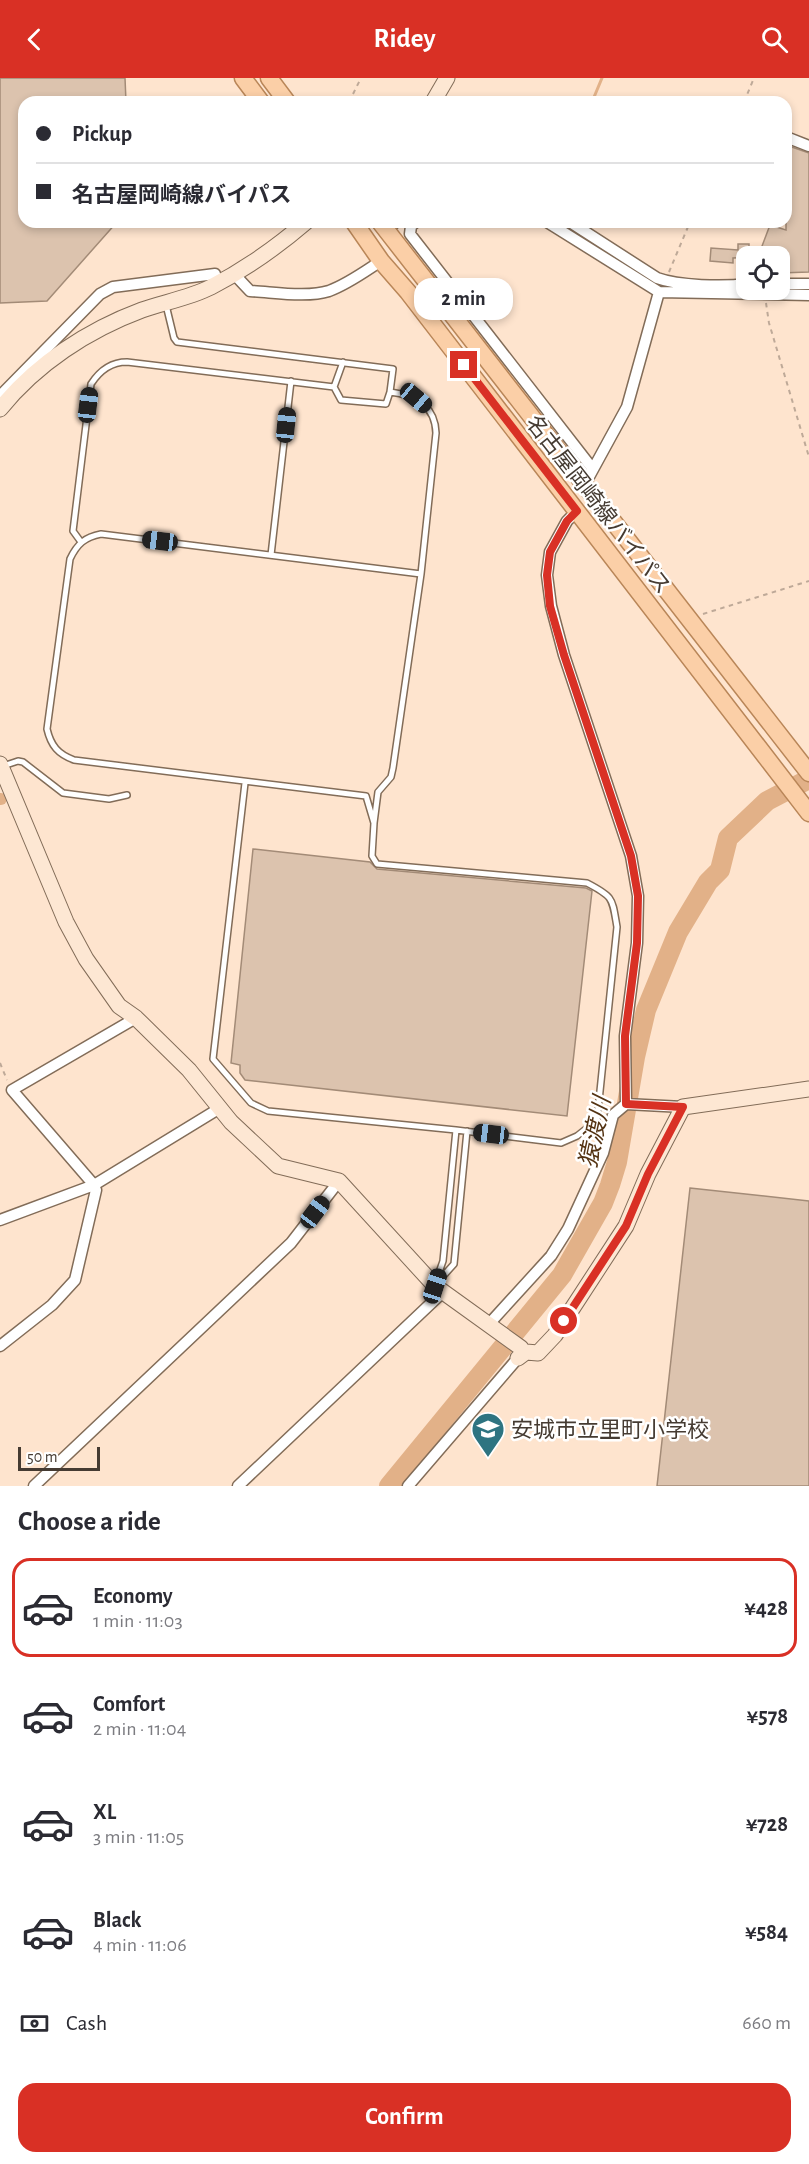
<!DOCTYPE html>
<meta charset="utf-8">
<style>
body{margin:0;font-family:"Alegreya Sans","Noto Sans JP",sans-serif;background:#f2f2f3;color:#2b2b33;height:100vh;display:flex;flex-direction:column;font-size:22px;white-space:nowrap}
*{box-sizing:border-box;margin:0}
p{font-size:20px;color:#7c7c81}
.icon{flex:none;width:33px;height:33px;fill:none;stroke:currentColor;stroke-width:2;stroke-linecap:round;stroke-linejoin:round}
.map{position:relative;height:1408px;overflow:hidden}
.sheet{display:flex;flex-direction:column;background:#fff;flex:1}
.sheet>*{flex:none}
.top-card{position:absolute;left:18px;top:18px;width:774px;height:132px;border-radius:18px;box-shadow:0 3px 9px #0003;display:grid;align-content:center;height:132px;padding:0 18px;background:#fff}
.buttons{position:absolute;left:736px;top:168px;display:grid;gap:12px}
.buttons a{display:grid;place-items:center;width:54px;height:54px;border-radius:12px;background:#fff;box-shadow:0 3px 9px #0003;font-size:30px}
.scale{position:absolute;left:18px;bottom:15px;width:82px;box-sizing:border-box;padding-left:6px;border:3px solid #453b32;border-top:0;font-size:16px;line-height:21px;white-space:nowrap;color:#453b32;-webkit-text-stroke:4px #fff;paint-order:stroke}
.end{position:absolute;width:27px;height:27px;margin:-14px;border:8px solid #d93025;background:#fff;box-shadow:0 0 0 3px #fff}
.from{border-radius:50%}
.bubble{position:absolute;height:42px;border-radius:18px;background:#fff;box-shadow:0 3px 9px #0003;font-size:20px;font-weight:600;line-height:42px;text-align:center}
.car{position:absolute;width:18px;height:36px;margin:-18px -9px;border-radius:8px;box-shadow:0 0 4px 2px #0007;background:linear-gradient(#222 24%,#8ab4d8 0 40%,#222 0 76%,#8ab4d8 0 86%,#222 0)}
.top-card b{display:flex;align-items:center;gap:21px;height:57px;font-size:22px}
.top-card b+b{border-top:2px solid #e1e1e2}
.top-card i{width:15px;height:15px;background:#2b2b33}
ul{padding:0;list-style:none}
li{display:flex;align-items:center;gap:18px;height:99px;margin:0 12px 9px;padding:0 6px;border:3px solid transparent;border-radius:18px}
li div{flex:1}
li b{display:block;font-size:22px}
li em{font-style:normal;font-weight:600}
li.selected{border-color:#d93025}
li>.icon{width:54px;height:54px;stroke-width:1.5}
h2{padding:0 18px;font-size:27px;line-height:72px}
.pay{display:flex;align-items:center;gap:15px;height:66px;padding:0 18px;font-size:22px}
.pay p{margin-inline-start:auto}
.button{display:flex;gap:12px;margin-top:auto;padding:12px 18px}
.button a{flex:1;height:69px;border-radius:18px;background:#d93025;color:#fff;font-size:24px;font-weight:600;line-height:69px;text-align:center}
header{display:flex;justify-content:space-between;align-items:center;height:78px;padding:0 18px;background:#d93025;color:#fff;font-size:27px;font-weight:600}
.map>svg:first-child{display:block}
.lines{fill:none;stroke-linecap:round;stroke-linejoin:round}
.stream{stroke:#e2b188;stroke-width:3}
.canal{stroke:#e2b188;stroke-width:12}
.river{stroke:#e2b188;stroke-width:20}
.building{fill:#dcc3ae;stroke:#a38b77;stroke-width:1.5}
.lane-casing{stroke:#826c58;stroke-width:8}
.street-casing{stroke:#826c58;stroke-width:13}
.secondary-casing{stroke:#826c58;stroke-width:17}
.primary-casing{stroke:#b98658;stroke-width:19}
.path{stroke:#bea998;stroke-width:2;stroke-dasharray:4.5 4.5;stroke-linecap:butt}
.lane{stroke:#fff;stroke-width:5}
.street{stroke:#fff;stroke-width:10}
.secondary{stroke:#fde7d3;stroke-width:15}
.primary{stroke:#fbcfa7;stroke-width:16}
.route{stroke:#d93025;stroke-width:8}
.labels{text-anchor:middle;stroke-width:5;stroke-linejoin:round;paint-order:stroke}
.street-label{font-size:22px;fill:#453b32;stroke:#fff}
.poi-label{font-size:22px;fill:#453b32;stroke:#fff;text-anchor:start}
.water-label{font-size:24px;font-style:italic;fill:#543313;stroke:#fff}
</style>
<header><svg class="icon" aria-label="back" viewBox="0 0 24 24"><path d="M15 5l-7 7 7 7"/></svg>Ridey<svg class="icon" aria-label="search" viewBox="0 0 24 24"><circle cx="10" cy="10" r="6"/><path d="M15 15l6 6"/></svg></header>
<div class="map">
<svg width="809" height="1408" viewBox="0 0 809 1408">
<rect width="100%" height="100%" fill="#fee4ce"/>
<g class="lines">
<path class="stream" d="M592,24L602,0"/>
<path class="canal" d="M0,721H1"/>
<path class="river" d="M389,1408L562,1197L603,1125L610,1107L617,1084L635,979L646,932L678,854L708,804L720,792L728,760L767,723L809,701"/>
</g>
<path class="building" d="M0,0H125L126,24H24V144H117L47,223L0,225Z
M786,67L809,75V194L780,195V178L733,180V185L710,183L711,170L738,172V166H749V173L759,174V176L770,147L786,152Z
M253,771L370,784L377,791L586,810L592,813L567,1038L245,1002L240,995V987L231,985Z
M690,1110L809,1123V1408H657Z"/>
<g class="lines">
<defs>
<path id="lane" d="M166,227L174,260L177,264L393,291L390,314
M334,309L343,284
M81,464L73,453L91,306C100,292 111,284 127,284L334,309L341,322L386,326L390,314C415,317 435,327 436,355L421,496L393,690L391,699L378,714L374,745L366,718L74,682C58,676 51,668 47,651L70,481C77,466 85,459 101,456L421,496
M271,477L291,303
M3,688L18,683L23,684L63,715L109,721L127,717
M245,705L213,981L251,1025L268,1033L456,1052L561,1065L577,1058L597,1042L617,849C612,820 614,819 587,805L377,786L372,778L374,745
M436,1203L443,1183L456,1052
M436,1206L454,1186L467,1053"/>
<path id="street" d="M786,59L809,68
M416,144L411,148L410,156L592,390
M547,144L659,214L809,217
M570,144L657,200C679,208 723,209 747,206
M395,145L396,144
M234,196L250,213C273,214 307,220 329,213C348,206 364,194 381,183
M780,206H809
M0,318L100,216L113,209L215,196
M585,406L627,329L659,214
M626,1026L683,1029
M0,1142L94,1107L220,1030
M489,1246L551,1178L568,1151L603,1075L613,1037L626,1026L625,958L637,865L638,818L631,778L564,577L551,528L547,497L550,474L567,443L577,433
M0,1268L52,1227L75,1202L96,1112L94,1107L12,1012L136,940
M34,1408L291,1165L339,1103
M238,1408L443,1214
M408,1408L518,1280"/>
<path id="secondary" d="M433,24L447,0
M0,331C36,286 88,252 142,232C165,224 189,220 211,209C244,192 278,168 306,144
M0,686L66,844L86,881L119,928L136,940L189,992L231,1044L278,1088L339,1103L435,1208L521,1270
M518,1280L526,1274L538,1275L555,1257L626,1148L648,1096L683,1029L809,1011"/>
<path id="primary" d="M243,0L261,24
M269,0L287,24
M354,144L381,183L408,214L809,735
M380,144L809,695"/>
</defs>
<use href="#lane" class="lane-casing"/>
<use href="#street" class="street-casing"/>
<use href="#secondary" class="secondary-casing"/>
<use href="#primary" class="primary-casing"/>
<path class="path" d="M349,24L361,0
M744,24L754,0
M669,194L690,144
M766,225L769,245L809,379
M703,536L809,503
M0,985L7,1002"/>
<use href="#lane" class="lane"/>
<use href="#street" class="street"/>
<use href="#secondary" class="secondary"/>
<use href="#primary" class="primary"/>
</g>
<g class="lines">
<path class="route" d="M464,287L577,433L567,443L550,474L547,497L550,528L564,577L631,778L638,818L637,865L625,958L626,1026L683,1029L648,1096L626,1148L564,1243"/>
</g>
<defs>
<symbol id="school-pin" viewBox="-11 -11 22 30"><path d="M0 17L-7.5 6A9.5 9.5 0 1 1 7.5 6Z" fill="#2e7481" stroke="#fff"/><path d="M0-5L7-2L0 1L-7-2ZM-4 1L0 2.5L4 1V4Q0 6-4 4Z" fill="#fff"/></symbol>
</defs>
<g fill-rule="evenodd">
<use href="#school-pin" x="469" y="1332" width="38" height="52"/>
</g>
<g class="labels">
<g class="street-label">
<text transform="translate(599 426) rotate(52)" y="8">名古屋岡崎線バイパス</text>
</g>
<g class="poi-label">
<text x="511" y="1359">安城市立里町小学校</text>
</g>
<g class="water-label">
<text transform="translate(595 1054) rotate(-78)" y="8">猿渡川</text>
</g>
</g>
</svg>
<div class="buttons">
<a><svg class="icon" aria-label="locate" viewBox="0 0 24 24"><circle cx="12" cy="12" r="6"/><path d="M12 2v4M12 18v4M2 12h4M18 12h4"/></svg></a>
</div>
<div class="scale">50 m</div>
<i class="end from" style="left:564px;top:1243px"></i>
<i class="end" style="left:464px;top:287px"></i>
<div class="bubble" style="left:414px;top:200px;width:99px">2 min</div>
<i class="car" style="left:416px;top:320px;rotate:130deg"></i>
<i class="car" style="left:88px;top:327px;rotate:7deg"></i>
<i class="car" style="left:286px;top:347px;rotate:6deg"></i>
<i class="car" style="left:160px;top:463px;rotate:277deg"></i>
<i class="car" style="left:491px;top:1056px;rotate:277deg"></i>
<i class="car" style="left:315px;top:1134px;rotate:37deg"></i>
<i class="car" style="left:435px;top:1208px;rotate:18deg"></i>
<div class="top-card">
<b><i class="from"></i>Pickup</b>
<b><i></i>名古屋岡崎線バイパス</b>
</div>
</div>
<section class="sheet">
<h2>Choose a ride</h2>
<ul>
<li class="selected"><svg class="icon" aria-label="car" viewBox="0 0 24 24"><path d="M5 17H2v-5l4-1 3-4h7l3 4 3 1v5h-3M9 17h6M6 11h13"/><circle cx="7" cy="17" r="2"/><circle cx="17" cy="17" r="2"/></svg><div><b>Economy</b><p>1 min · 11:03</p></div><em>¥428</em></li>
<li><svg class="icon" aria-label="car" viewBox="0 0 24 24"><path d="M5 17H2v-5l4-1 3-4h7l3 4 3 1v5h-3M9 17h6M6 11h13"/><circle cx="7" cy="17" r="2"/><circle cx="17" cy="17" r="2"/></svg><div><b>Comfort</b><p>2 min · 11:04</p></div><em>¥578</em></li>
<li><svg class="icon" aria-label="car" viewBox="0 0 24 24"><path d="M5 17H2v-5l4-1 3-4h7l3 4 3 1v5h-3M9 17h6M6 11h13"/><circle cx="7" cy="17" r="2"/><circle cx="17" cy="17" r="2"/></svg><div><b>XL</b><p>3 min · 11:05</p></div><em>¥728</em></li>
<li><svg class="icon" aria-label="car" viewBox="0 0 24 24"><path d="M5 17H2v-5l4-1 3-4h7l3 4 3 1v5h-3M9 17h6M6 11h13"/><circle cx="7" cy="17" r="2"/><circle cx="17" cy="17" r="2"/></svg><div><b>Black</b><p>4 min · 11:06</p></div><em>¥584</em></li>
</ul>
<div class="pay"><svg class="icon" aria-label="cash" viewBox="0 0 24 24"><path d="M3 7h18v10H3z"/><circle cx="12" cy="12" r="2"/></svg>Cash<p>660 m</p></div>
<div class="button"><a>Confirm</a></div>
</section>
